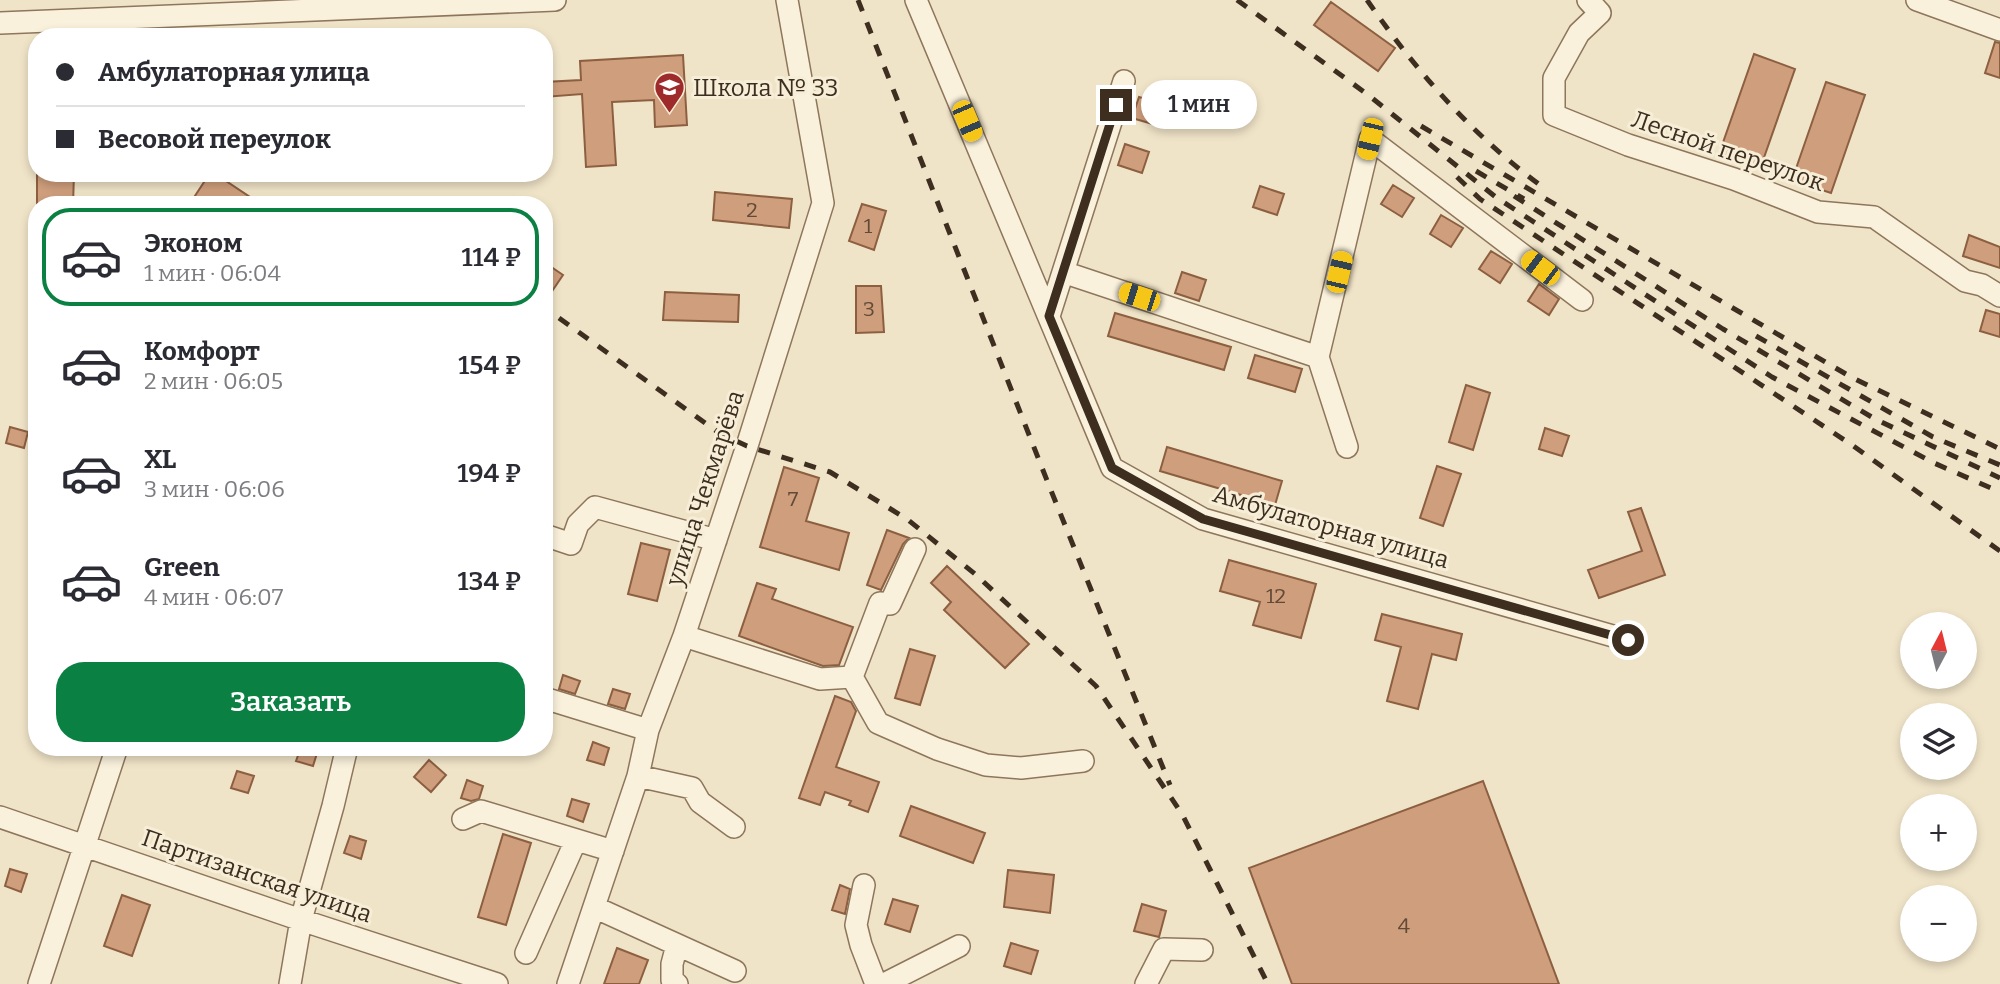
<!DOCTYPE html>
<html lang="ru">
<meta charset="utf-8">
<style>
body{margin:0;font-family:Bitter,serif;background:#f2f2f3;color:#2b2b33;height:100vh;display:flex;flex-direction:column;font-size:26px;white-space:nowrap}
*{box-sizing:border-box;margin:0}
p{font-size:23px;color:#7c7c81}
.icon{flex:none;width:38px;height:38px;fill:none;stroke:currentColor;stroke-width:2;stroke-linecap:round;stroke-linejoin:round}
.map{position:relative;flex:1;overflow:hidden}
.panel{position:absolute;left:28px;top:196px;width:525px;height:560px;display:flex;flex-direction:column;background:#fff;border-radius:28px;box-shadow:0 4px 10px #0003}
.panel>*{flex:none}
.top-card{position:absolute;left:28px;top:28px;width:525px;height:154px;border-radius:28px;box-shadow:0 4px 10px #0003;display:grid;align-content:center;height:154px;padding:0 28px;background:#fff}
.needle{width:46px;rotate:7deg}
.controls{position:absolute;left:1900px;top:612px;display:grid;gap:14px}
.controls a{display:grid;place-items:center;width:77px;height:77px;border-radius:50%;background:#fff;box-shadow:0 4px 10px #0003;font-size:35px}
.end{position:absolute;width:32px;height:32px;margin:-16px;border:9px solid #3d2e20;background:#fff;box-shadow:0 0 0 4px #fff}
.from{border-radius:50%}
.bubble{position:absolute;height:49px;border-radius:24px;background:#fff;box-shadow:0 4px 10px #0003;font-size:23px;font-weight:600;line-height:49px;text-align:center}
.car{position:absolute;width:21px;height:42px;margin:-21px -10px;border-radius:9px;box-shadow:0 0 5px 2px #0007;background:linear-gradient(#f5c518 24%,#345 0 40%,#f5c518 0 76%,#345 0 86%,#f5c518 0)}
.top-card b{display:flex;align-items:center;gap:24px;height:66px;font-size:26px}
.top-card b+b{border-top:2px solid #e1e1e2}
.top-card i{width:18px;height:18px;background:#2b2b33}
ul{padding:12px 0 0;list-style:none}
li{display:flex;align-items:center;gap:21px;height:98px;margin:0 14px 10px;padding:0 14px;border:4px solid transparent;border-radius:28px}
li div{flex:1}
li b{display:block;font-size:26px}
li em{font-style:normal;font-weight:600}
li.on{border-color:#0b8043}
li>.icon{width:63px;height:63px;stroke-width:1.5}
.cta{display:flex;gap:14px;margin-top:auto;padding:14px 28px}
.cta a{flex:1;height:80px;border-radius:28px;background:#0b8043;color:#fff;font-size:28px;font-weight:600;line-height:80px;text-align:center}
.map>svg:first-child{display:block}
.building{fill:#cf9f7d;stroke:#8d5f41;stroke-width:2}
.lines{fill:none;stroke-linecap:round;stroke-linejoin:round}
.minor-casing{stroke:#8d765c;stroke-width:24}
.minor{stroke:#faf1dc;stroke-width:21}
.rail{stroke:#3d2e20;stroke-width:5;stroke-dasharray:12 12;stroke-linecap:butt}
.route{stroke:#3d2e20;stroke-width:9}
.labels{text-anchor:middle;stroke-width:6;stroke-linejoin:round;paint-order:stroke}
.number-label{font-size:21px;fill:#624a37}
.poi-label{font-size:24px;fill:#3d2e20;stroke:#f7eed8;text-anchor:start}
.street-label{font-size:24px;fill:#3d2e20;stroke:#f7eed8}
</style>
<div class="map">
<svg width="2000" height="984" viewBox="0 0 2000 984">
<rect width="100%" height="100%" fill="#f0e4c8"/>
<path class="building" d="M1331,2L1395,48L1378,71L1314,25Z
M1995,42L2000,43V78L1985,73Z
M1754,54L1795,69L1760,169L1719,154Z
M683,55L687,125L655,127L654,100L612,102L616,165L586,167L582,94L544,97V82L581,80L580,61Z
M1826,82L1865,95L1831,193L1792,180Z
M1139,97L1163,104L1156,125L1132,118Z
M1125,144L1149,152L1142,173L1118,165Z
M37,173H74L73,205H37Z
M210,173H214L262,205H189Z
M1393,185L1414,198L1402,217L1381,204Z
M1260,186L1284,194L1277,215L1253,207Z
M715,192L792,199L789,228L713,220Z
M862,204L886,211L874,250L849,241Z
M1441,215L1463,228L1451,247L1430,234Z
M1969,235L2000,247V268L1963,256Z
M1491,251L1512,264L1500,283L1479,269Z
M544,262L563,275L544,303Z
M1182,272L1206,280L1199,301L1175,293Z
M1539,284L1559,299L1549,315L1528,301Z
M856,286H881L884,332L856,333Z
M665,292L739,295L738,322L663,320Z
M1986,310L2000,314V337L1980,331Z
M1115,313L1231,347L1224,370L1108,336Z
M1255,355L1302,369L1295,392L1248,378Z
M1466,385L1490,393L1473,450L1449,442Z
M10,427L28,432L24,448L6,443Z
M1545,428L1569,436L1562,456L1539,449Z
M1167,447L1282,481L1275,505L1160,471Z
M1437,466L1461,474L1443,526L1420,518Z
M784,467L819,478L806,521L849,533L839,570L760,547Z
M1641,508L1665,575L1599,598L1588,570L1642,551L1628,512Z
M887,530L909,538L903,544L881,590L867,585Z
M641,543L670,550L657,601L628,594Z
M1229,560L1316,584L1301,638L1253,625L1260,602L1220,591Z
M947,566L1029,644L1005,668L944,610L951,602L931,583Z
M757,583L776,589L772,599L853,627L839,665L823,666L739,636Z
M1382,614L1462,634L1456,660L1432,654L1418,709L1387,701L1401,647L1375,640Z
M910,649L935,656L920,705L895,698Z
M563,675L580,681L575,694L559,689Z
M613,689L630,694L625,709L608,704Z
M835,696L851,702L856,711L836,767L879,782L868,812L849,805L851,801L825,792L820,805L799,798Z
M593,742L609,748L604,765L587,760Z
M301,747H319L313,766L296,761Z
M429,760L446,775L431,792L414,777Z
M237,771L254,776L248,793L231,788Z
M467,780L483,786L479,799L471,801L461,798Z
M1483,781L1559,984H1292L1249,868Z
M572,799L589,804L583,822L567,816Z
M911,806L985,833L973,863L900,836Z
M503,834L531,843L506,925L478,917Z
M350,836L366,841L361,859L344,853Z
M10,869L27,874L21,892L5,886Z
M1008,870L1054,875L1050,913L1004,907Z
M840,885L850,889L845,914L832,910Z
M122,895L150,905L132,956L104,946Z
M893,899L918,906L910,932L885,924Z
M1142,904L1166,911L1159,937L1134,931Z
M1011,943L1038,951L1031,974L1004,966Z
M617,948L648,960L639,984H604Z"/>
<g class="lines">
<defs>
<path id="minor" d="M916,0L1112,468L1203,519L1627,640
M1588,0L1600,13L1579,33L1554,78V115L1628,145L1734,179L1818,212L1874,217L1965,281L1982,285L2000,296
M1917,0L2000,30
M0,23L555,0
M1063,272L1318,357L1347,447
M1049,316L1124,81
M1318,357L1370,139L1582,300
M544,535L571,544L578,524L595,507L716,540
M684,636L820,679L852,677L880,603L890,604L915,549
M852,677L878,723L937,749L986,765L1021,768L1083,761
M544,698L648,730
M638,776L692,788L700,802L734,827
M0,817L301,920L497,984
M463,819L481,811L613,851
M864,885L856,925L861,945L876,984
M594,907L735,971
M526,953L576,840
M39,984L117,747
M290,984L301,920L333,806L347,747
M568,984L638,776L648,730L684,636L747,446L823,203L787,0
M677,984L672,980V964L677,945
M884,984L959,946
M1146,984L1164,949L1202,950"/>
</defs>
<use href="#minor" class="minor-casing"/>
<use href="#minor" class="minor"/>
<path class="rail" d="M858,0L1048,483L1170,785
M1237,0L1367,94L1497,198L1772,377L1934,463L2000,492
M1367,0C1417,72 1469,132 1540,185
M1421,126L1851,377L2000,449
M1476,171L1524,199
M1457,177L1480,199L1852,445L2000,551
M1514,196L1723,329L1875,419L2000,478
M559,318L719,433L747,446L830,472L907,519L975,574L1096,686L1182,814L1268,984
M1756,336L1933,437L2000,465"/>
</g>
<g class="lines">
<path class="route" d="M1116,105L1049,316L1112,468L1203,519L1628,640"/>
</g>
<defs>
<symbol id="school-pin" viewBox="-11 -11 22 30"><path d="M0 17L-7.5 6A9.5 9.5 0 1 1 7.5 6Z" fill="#9e2a2b" stroke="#f7eed8"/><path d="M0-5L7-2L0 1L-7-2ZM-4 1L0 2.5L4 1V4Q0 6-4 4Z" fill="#fff"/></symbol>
</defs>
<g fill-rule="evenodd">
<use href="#school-pin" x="652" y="70" width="35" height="47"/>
</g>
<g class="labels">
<g class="number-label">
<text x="752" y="217">2</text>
<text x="868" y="233">1</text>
<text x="869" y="316">3</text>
<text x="793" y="506">7</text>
<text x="1276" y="603">12</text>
<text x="1404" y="933">4</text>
</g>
<g class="poi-label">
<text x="693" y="96">Школа № 33</text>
</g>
<g class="street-label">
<text transform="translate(1728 151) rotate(19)" y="8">Лесной переулок</text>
<text transform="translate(705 488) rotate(-72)" y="8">улица Чекмарёва</text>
<text transform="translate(1331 527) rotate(16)" y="8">Амбулаторная улица</text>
<text transform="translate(257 876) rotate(19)" y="8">Партизанская улица</text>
</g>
</g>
</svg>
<div class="controls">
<a><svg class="needle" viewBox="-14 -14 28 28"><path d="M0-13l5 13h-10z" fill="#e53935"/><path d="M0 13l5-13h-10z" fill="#7c7c81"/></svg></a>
<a><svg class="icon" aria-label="layers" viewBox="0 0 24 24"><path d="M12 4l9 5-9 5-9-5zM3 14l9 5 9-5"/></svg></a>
<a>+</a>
<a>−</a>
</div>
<i class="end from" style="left:1628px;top:640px"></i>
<i class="end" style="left:1116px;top:105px"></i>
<div class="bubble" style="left:1141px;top:80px;width:116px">1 мин</div>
<i class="car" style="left:967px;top:121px;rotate:157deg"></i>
<i class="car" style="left:1370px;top:139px;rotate:193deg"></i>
<i class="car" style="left:1540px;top:268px;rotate:307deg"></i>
<i class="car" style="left:1339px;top:272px;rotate:13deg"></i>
<i class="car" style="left:1139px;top:297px;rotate:288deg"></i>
<div class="top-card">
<b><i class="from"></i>Амбулаторная улица</b>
<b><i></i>Весовой переулок</b>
</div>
<section class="panel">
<ul>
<li class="on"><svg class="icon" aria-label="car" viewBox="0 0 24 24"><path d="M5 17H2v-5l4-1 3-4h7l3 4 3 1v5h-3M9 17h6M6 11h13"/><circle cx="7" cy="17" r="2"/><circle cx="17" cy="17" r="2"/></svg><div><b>Эконом</b><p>1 мин · 06:04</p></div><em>114 ₽</em></li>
<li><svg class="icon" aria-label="car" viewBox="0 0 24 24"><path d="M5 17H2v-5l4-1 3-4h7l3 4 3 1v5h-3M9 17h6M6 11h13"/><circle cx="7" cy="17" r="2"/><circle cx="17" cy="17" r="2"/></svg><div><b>Комфорт</b><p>2 мин · 06:05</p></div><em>154 ₽</em></li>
<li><svg class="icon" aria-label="car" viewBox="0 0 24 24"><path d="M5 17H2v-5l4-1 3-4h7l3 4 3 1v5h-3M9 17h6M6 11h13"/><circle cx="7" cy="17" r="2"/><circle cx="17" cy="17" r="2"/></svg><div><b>XL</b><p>3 мин · 06:06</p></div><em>194 ₽</em></li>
<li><svg class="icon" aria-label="car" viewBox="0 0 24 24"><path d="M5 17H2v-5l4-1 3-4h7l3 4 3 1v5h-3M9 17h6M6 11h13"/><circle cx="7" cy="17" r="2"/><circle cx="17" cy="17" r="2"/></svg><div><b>Green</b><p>4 мин · 06:07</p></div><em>134 ₽</em></li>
</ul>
<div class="cta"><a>Заказать</a></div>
</section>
</div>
